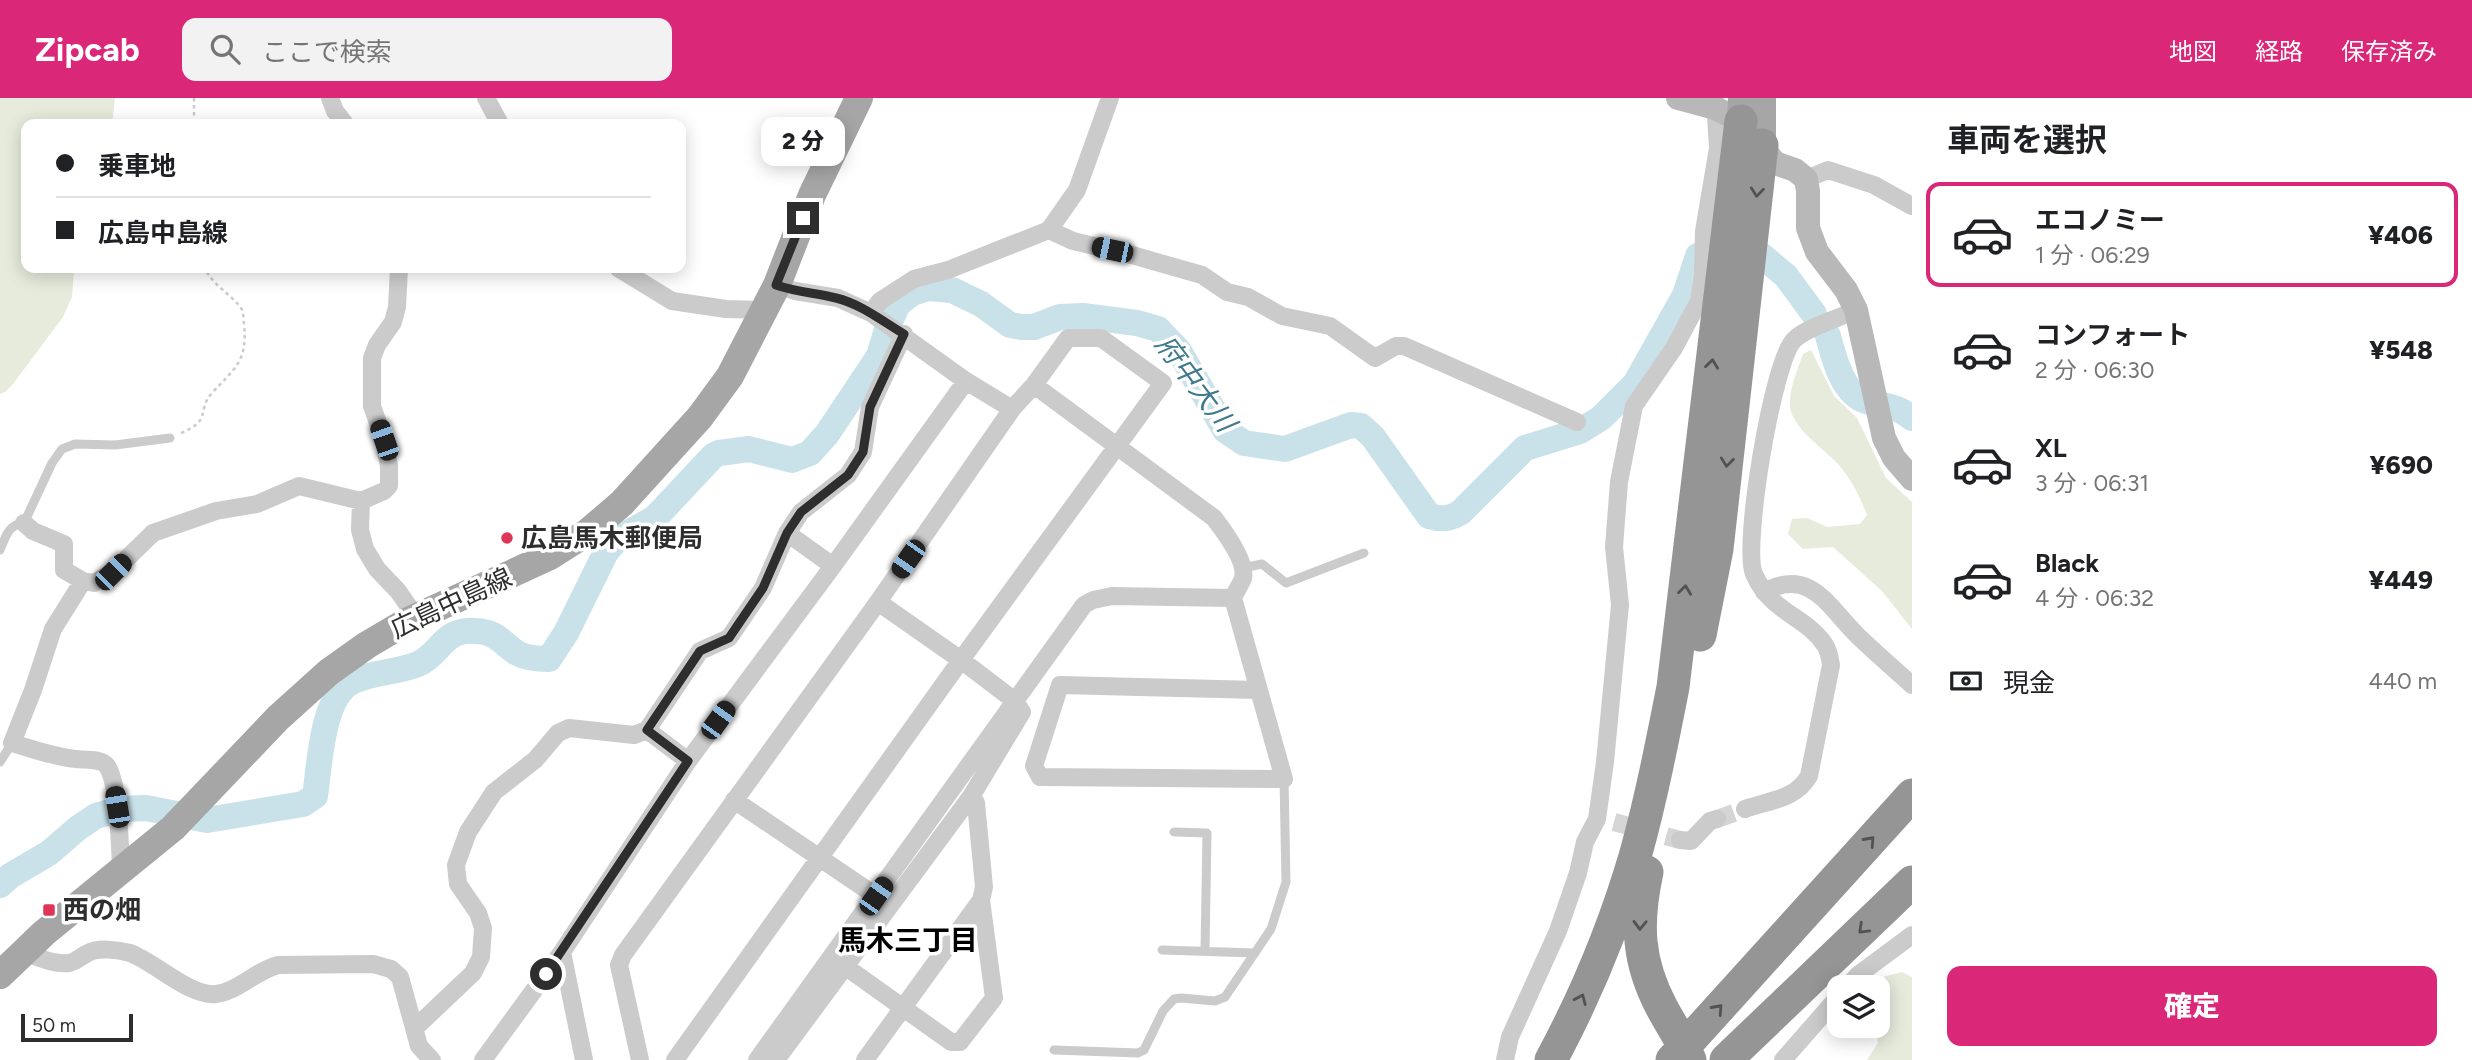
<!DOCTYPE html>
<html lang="ja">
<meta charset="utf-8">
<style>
body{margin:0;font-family:Figtree,"Noto Sans JP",sans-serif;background:#f2f2f2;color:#202124;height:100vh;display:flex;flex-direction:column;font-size:26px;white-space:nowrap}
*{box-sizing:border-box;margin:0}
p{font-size:23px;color:#757577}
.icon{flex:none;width:38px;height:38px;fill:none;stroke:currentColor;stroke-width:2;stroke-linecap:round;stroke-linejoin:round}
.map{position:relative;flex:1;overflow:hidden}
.sheet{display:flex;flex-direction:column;background:#fff;width:560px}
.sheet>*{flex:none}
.banner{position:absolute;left:21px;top:21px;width:665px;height:154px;border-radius:14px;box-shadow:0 4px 18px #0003;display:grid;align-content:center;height:154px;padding:0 35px;background:#fff}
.buttons{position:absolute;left:1827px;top:877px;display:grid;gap:14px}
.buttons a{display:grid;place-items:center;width:63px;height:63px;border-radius:14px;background:#fff;box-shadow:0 4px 18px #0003;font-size:35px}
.scale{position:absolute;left:21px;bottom:18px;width:112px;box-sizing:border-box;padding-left:7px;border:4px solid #2e2e2e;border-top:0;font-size:19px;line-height:24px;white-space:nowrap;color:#2e2e2e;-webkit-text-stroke:5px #fff;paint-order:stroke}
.end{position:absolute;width:32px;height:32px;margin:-16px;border:9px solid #2e2e2e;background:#fff;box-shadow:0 0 0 4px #fff}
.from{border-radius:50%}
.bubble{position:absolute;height:49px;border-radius:14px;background:#fff;box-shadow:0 4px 18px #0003;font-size:23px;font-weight:800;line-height:49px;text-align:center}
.car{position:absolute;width:21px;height:42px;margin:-21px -10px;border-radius:9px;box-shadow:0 0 5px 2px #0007;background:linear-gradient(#222 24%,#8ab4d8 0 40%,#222 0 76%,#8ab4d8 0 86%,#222 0)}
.banner b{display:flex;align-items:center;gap:24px;height:66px;font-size:26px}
.banner b+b{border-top:2px solid #e0e0e0}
.banner i{width:18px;height:18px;background:#202124}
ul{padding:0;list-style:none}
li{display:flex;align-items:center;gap:21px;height:105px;margin:0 14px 10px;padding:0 21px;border:4px solid transparent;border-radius:14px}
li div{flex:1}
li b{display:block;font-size:26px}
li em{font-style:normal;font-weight:800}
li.selected{border-color:#db2777}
li>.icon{width:63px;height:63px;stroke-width:1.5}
h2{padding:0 35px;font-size:32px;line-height:84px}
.pay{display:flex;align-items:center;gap:18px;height:77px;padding:0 35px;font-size:26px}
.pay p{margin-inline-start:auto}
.cta{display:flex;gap:14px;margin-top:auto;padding:14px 35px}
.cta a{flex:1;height:80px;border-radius:14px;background:#db2777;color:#fff;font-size:28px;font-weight:800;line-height:80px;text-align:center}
header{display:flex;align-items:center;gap:42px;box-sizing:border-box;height:98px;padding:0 35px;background:#db2777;color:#fff}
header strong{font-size:33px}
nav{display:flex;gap:38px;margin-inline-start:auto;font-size:24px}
.search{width:490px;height:63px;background:#f2f2f2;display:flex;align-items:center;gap:18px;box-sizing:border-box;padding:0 24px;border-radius:14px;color:#757577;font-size:26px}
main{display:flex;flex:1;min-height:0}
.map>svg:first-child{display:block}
.green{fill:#e6ebdc}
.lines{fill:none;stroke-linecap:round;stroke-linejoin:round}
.river{stroke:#c9e2ea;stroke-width:26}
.street-tunnel{stroke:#d5d5d5;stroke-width:18;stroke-dasharray:18 9;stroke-linecap:butt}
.path{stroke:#cbcbcb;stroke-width:2.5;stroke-dasharray:3.5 3.5;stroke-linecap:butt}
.lane{stroke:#cbcbcb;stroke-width:9}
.street{stroke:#cbcbcb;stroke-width:18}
.secondary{stroke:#b8b8b8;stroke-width:24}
.primary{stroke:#a6a6a6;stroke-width:28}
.highway{stroke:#959595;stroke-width:33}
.oneway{stroke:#525252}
.route{stroke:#2e2e2e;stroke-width:9}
.poi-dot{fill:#df3658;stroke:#fff;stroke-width:2.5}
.labels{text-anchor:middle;stroke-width:7;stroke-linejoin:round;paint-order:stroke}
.poi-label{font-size:26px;font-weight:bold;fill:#2e2e2e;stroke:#fff;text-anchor:start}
.street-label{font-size:26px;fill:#2e2e2e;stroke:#fff}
.water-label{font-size:28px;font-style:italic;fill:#3f798e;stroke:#fff}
.neighbourhood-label{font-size:28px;font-weight:bold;fill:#000;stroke:#fff}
</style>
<header>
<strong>Zipcab</strong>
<div class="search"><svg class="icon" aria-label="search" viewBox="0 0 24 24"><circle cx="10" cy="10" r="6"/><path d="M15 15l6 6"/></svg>ここで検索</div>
<nav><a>地図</a><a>経路</a><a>保存済み</a></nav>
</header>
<main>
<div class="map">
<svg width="1912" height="962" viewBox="0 0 1912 962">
<rect width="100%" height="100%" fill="#fff"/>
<path class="green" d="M0,0H115L112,26H26V170H74L72,199L63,219L13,286L5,294L0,296Z
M1811,252L1834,298L1857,320L1886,380L1912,404V531L1882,493L1833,449L1803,451L1788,436L1792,421L1807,420L1827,429L1860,426L1867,417C1860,398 1851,381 1838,366C1824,351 1791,329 1790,308C1789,290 1798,271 1803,256Z
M1902,874L1912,879V962H1867L1878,945L1875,928H1878V889H1872L1879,880Z"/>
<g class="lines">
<path class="river" d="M1828,238C1834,260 1842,295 1866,303C1886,310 1892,305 1912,320
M0,787L10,778L49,755L78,730L96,718L120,711L146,710L207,722L303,706L315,698C320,667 321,594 356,582C376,574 399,574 418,566C441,556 443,530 476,533C498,534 501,545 517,555C526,560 538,561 549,561L566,535L606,454L617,441L655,420L713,358L719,355L749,351L792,362L810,355L827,336L879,258L888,228L898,206L912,195L928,190L952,192L981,206L1010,227L1022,229H1034L1060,219L1083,218L1137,225L1158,231L1179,253L1225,332L1244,345L1285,351L1351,327L1361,328L1373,339L1429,418C1442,422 1450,421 1461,414L1525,350L1580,333L1601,320L1635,286L1685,197L1698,158L1712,152L1761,157L1786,178L1814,216"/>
<path class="street-tunnel" d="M1717,721L1745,711
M1614,724L1680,742"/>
<path class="path" d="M194,0V26
M181,335C213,322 196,313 212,295C235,270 248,263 244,226C243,220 244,214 241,210C230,195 212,187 205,170"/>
<path class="lane" d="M0,452C6,438 8,427 24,425L52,365L62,351L75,346L115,347L170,340
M1243,470L1262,466L1286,485L1364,455
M0,664L12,645
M1174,734L1207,735L1205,853
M1162,852L1255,855
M1054,952L1138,955L1144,952L1163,913L1174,901L1181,900L1215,903L1225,899L1271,831L1286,784L1284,681"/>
<path class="street" d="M330,0L335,13L345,26
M486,0L500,26
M1806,81L1828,72L1874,87L1912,108
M1049,132L1073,143L1132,157L1202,177L1227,194L1248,199L1282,218L1330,228L1375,260L1396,248H1404L1577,324
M618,170L672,203L726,211L763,212
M777,187L795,193L838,200L871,215L966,283L1012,311
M871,215L880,203L914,181L948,172L1049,132L1077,92L1110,0
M361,403L360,432L365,451L377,471L398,493L416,519
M24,425L33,433L64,446V472L83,483L94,485L113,474L153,435L216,413L257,406L299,388L361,403L384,393L389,388V368L384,342L372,308V260L377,247L393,224L397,209L399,170
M787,435L833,468
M83,483L53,531L33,592L12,645C33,651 54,659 76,661C84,662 101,660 107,668C119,685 120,750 121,772
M1764,494C1812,468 1829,511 1860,540C1877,556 1895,572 1912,587
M647,632L688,663
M734,702L876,798
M1745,711C1770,702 1795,702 1809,678L1831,567C1830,561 1829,553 1825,547C1805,517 1772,516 1754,476C1742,449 1773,262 1794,242C1805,230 1840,220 1856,212
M1680,742L1691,743L1710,723L1717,721
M23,854C38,859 53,867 69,865C76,864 81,858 88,855C98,849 119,852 130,855C155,864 190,899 216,896C239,893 255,873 278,867L373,866L391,871L400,879L419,948L432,962
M562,854L584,962
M846,869L951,944H960L994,900L981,802
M1847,889L1858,877L1912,837
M415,930L473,875L481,859L483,830L478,815L458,786L456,767L468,734L494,694L535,662L558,635L569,630L634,637L647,632L700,553L729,540L763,490L787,435L801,414L848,377L863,354L870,309L904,236
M483,962L562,854L688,663L833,468L966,283
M640,962L619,867L623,857L878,504L1012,311L1034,287L1214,420C1224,433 1247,464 1243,480C1241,486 1236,493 1233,500L1284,681L1040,679L1034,668L1060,587L1258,592
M675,962L961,562L1163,285L1101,240H1068L1034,287
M757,962L1084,507L1093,502L1112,498L1233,500
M776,962L972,697L1022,614L1015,603L961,562L878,504
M865,962L981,802L984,789L976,705L972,697
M1505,962L1510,939L1558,833L1578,775L1585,744L1597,721L1605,664L1620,507L1614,449L1619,384L1634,308L1674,250L1699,203L1703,177L1704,133L1718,50L1715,3
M1783,962L1839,898"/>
<path class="secondary" d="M1678,0L1715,10L1741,23L1775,65L1795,72L1806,81L1808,93V130L1817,154L1846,192L1856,212L1884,340L1894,360L1912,381"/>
<path class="primary" d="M1741,23L1742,0
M1762,47V0
M0,877L44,835L173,730L278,620L329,574L367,547L406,524L550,458L588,434L622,405L700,319L730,278L777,187L812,97L859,0"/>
<path class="highway" d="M1700,537L1717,451L1762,47
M1647,774C1636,825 1637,863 1662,910C1671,927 1683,944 1690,962
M1551,962C1586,897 1615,827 1636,755C1651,701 1662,645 1673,589L1741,23
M1672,962L1912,697
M1726,962L1912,784"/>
</g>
<defs><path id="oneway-chevron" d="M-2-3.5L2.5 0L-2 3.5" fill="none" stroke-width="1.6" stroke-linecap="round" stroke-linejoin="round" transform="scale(1.75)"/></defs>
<g class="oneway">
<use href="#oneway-chevron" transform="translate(1757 94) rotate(96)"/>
<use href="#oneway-chevron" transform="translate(1712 266) rotate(-83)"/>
<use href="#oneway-chevron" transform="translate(1727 364) rotate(96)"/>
<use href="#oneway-chevron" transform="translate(1685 492) rotate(-83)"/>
<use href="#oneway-chevron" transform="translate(1870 743) rotate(-48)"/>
<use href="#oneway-chevron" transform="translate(1640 827) rotate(91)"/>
<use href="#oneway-chevron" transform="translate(1863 831) rotate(136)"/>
<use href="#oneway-chevron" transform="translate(1581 901) rotate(-66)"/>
<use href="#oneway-chevron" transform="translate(1718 911) rotate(-48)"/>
</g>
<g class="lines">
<path class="route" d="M546,876L688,663L647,632L700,553L729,540L763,490L787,435L801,414L848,377L863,354L870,309L904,236C882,223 861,206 836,200C816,195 796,194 776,187L803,120"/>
</g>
<g class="poi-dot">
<circle cx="507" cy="440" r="7"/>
<rect x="42" y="805" width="14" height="14" rx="3.5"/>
</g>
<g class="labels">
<g class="poi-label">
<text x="521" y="449">広島馬木郵便局</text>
<text x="63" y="821">西の畑</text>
</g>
<g class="street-label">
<text transform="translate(451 505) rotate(-25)" y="9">広島中島線</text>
</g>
<g class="water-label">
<text transform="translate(1196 285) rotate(53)" y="10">府中大川</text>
</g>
<g class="neighbourhood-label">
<text x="908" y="852">馬木三丁目</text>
</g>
</g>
</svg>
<div class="buttons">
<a><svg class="icon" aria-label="layers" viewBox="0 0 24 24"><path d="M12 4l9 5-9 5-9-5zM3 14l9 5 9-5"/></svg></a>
</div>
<div class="scale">50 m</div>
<i class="end from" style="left:546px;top:876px"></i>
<i class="end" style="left:803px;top:120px"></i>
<div class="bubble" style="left:761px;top:19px;width:84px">2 分</div>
<i class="car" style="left:1112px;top:152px;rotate:282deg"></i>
<i class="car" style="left:384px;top:342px;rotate:341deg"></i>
<i class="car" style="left:908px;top:461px;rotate:215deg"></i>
<i class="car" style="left:113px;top:474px;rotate:45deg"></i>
<i class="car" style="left:718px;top:622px;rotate:36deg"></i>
<i class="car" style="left:117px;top:709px;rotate:351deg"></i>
<i class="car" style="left:876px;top:798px;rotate:35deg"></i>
<div class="banner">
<b><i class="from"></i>乗車地</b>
<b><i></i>広島中島線</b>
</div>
</div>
<section class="sheet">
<h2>車両を選択</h2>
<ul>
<li class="selected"><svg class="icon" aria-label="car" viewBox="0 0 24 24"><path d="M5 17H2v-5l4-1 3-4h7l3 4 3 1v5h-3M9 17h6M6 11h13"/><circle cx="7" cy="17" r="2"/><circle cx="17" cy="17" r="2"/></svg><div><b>エコノミー</b><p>1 分 · 06:29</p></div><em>¥406</em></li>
<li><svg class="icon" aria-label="car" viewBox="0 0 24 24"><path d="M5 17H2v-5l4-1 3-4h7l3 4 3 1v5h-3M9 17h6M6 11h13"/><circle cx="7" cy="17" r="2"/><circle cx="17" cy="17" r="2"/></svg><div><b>コンフォート</b><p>2 分 · 06:30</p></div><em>¥548</em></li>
<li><svg class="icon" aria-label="car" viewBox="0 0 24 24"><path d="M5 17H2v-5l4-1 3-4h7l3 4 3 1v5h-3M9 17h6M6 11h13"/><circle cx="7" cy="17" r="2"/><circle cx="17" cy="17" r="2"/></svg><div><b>XL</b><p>3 分 · 06:31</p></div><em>¥690</em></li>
<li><svg class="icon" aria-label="car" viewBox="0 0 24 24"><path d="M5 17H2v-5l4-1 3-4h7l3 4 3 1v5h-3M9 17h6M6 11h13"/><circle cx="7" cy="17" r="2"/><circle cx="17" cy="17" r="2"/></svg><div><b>Black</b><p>4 分 · 06:32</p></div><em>¥449</em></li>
</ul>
<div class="pay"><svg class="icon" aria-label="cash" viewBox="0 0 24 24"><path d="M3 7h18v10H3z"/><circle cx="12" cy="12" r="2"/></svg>現金<p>440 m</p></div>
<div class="cta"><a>確定</a></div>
</section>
</main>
